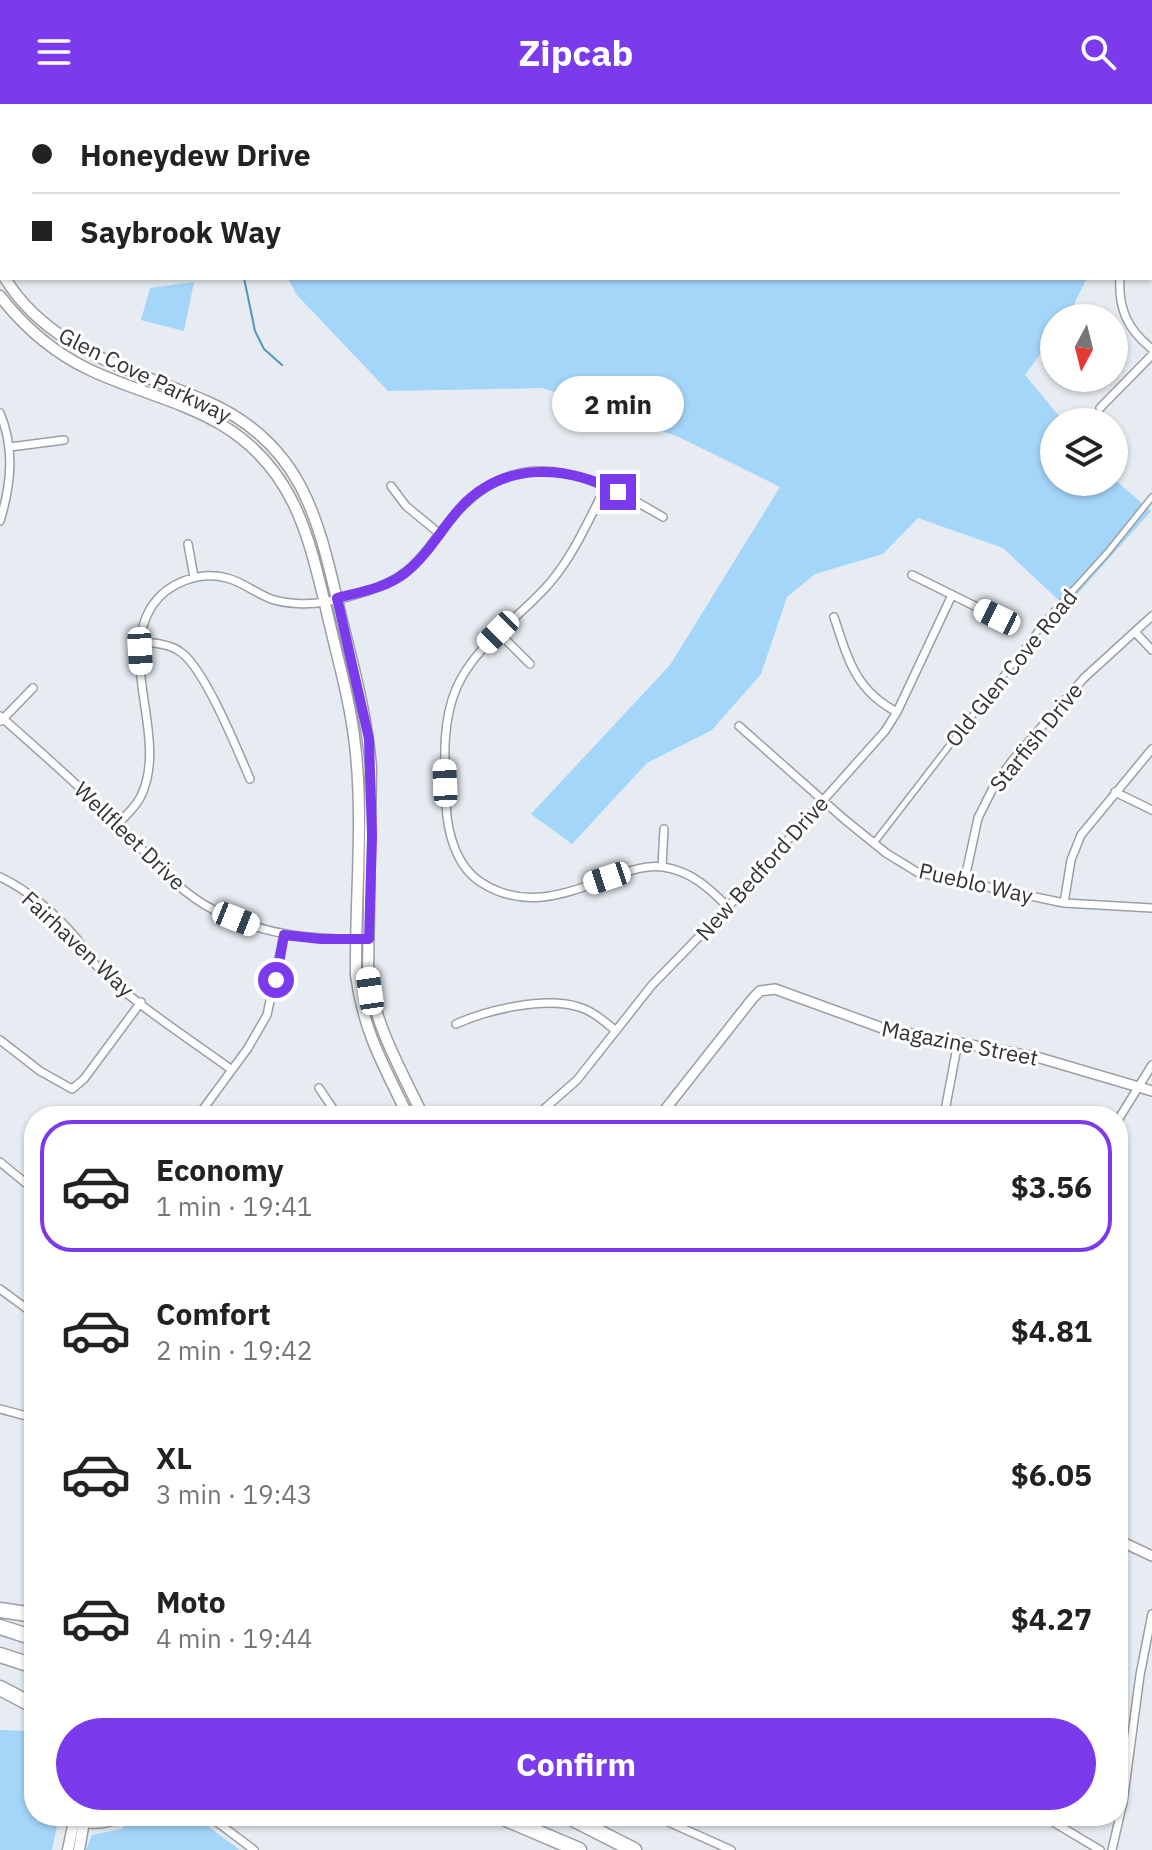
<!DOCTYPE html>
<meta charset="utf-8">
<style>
body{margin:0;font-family:"IBM Plex Sans",sans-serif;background:#f6f6f6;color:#222;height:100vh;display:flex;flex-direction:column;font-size:30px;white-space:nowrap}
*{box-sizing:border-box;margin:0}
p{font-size:26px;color:#767676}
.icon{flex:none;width:44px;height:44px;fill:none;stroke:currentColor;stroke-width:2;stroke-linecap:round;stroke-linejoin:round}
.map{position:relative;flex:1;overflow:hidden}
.side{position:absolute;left:24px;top:1002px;width:1104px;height:720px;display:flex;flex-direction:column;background:#fff;border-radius:32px;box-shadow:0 2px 6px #0004}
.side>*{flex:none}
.top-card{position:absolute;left:0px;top:0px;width:1152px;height:176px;box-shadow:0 2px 6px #0004;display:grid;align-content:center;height:176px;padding:0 32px;background:#fff}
.needle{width:52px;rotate:187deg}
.controls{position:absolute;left:1040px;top:200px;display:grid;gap:16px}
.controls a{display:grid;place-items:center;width:88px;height:88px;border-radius:50%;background:#fff;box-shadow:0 2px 6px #0004;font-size:40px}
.end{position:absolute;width:36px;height:36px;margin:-18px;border:10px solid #7c3aed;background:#fff;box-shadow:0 0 0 4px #fff}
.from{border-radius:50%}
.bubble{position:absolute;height:56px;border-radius:28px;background:#fff;box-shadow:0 2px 6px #0004;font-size:26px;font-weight:700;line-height:56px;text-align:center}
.car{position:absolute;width:24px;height:48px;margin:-24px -12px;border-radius:10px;box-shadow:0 0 6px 2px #0007;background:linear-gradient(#fff 24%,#345 0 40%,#fff 0 76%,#345 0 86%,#fff 0)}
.top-card b{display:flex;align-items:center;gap:28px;height:76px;font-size:30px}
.top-card b+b{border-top:2px solid #e0e0e0}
.top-card i{width:20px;height:20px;background:#222}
ul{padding:14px 0 0;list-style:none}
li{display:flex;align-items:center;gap:24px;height:132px;margin:0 16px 12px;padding:0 16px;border:4px solid transparent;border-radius:32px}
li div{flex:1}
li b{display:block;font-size:30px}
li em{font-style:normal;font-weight:700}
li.current{border-color:#7c3aed}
li>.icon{width:72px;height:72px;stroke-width:1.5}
.button{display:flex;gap:16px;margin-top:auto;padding:16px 32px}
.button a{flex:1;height:92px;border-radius:48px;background:#7c3aed;color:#fff;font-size:32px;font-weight:700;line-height:92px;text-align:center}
header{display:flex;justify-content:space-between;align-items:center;height:104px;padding:0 32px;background:#7c3aed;color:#fff;font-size:36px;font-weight:700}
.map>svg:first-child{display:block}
.green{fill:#a4d6fa}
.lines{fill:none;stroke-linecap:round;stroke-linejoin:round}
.stream{stroke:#5495c2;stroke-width:2}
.pedestrian-casing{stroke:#999fa4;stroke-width:8}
.minor-casing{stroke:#999fa4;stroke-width:10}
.tertiary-casing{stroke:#999fa4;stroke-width:12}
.secondary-casing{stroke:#999fa4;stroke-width:13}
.motorway-casing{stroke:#999fa4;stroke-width:17}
.pedestrian{stroke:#fff;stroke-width:5}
.minor{stroke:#fff;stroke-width:7}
.tertiary{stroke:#fff;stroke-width:9}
.secondary{stroke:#fff;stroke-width:10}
.motorway{stroke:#fff;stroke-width:14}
.route{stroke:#7c3aed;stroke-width:10}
.labels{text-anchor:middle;stroke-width:6;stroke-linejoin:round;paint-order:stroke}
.street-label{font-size:22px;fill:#303234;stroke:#fff}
</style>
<header><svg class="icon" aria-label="menu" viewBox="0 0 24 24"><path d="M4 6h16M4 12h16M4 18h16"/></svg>Zipcab<svg class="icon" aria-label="search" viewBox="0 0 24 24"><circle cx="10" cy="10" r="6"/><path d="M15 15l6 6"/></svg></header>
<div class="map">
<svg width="1152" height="1746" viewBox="0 0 1152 1746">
<rect width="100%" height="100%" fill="#e6ecf1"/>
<path class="green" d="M281,0H1081L1084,2H280Z
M288,174H1087L1067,214H1054V231L1025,271L1064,318H1054V378H1114V375L1151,407L1066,503L1003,444L918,414L883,450L815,470L787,493L761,570L712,626L647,659L572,740L531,710L670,561L780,383L679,333L543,284L388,287L296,190Z
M194,178L184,227L141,216L150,184Z
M0,1626L34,1627V1712H59L52,1746H0Z
M134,1712H194L240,1746H86L92,1731L122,1725Z"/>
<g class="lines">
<path class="stream" d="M219,2L221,0
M244,174L255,227L264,245L282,261"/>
<defs>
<path id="pedestrian" d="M874,739L1048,514L1107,449L1152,393"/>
<path id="minor" d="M539,2L540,0
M1150,123L1152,120
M1120,174C1118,205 1128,226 1152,245
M1100,304L1152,251
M0,309C15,345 11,381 0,417
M10,343L64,336
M391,382L406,402L440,430
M606,382C589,415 573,453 548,481C517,516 475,541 456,585C441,621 445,661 446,699C447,728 456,763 482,779C530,809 573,786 621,770C634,765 649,761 663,763C691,767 709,784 728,803
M188,440L194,473
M912,471L997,513
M834,513C848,555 855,586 897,608
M498,528L530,560
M1136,529L1152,546
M141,538C155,539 171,540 182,549C206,568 237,645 250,675
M0,612C40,647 80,683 118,720C148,750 176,787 214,806C264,832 315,836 369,835
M1,617L33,584
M739,622L844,715L886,749L917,768L1064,799L1152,804
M1115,688L1152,706
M118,720C126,711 136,703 141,692C169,634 117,556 152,502C168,478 200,467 227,474C243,478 255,489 271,495C286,500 308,501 325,498C348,494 385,484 404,469C428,451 442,422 464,401C527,338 599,375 663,413
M662,763L664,725
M0,773C28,786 57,811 77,835C83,843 88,852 95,860C129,897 190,935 232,966
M964,779L978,714L995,680L1012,657L1084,574L1152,512
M1064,799L1071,756L1081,731L1152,645
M456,920C487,906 545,892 579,903C593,907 605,918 616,927
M0,936L40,967L72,985L84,975L141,898
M319,984L338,1012
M198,1012L248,944L267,911L284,831
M536,1012L577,976L652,881L728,803L885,627L897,608L952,491
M944,1012L958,938
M1118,1016L1152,961
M0,1058L34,1086
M0,1185L34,1210
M0,1305L34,1314
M209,1712L254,1746
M655,1712L731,1746
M1043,1712L1100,1746
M83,1719C97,1722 110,1720 123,1712
M1112,1746L1123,1698L1140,1571L1152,1510"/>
<path id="tertiary" d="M660,1012L753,894L760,887L775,885L885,925L1040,954L1152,987
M1118,1436L1152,1452"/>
<path id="secondary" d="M5,174C49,247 135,266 208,298C309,343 320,426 343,521C355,568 367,615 371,663L368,870C375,922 401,966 423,1012
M0,192C24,223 53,248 88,265C131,286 180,296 222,321C293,364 308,429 326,504C336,549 350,595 355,641C364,716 355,795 356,871C364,929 383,960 408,1012
M68,1746L75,1712
M79,1746L85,1712"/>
<path id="motorway" d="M0,1506L34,1511
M0,1523L34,1534
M0,1551L34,1562
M0,1584L34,1602
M499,1712L579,1746
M567,1712L634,1746"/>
</defs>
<use href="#pedestrian" class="pedestrian-casing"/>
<use href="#minor" class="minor-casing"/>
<use href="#tertiary" class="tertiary-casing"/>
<use href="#secondary" class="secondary-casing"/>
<use href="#motorway" class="motorway-casing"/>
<use href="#pedestrian" class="pedestrian"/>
<use href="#minor" class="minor"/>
<use href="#tertiary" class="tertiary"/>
<use href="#secondary" class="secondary"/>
<use href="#motorway" class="motorway"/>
</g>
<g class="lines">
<path class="route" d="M276,876L284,831L321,835H369L372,731L369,635L337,494C360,488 386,484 405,469C428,451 442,424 461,403C504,357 567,361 618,388"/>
</g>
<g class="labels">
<g class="street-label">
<text transform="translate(145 271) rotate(26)" y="8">Glen Cove Parkway</text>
<text transform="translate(1011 564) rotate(-51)" y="8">Old Glen Cove Road</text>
<text transform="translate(1036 633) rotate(-51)" y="8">Starfish Drive</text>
<text transform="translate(130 732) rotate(44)" y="8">Wellfleet Drive</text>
<text transform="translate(762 764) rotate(-48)" y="8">New Bedford Drive</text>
<text transform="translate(976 779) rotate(13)" y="8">Pueblo Way</text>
<text transform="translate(78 840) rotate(43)" y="8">Fairhaven Way</text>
<text transform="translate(960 939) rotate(11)" y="8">Magazine Street</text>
</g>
</g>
</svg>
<div class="controls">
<a><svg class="needle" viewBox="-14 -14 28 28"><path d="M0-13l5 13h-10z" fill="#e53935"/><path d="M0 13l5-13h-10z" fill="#767676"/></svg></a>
<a><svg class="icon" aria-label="layers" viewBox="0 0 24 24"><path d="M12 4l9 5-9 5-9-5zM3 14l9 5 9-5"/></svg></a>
</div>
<i class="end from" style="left:276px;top:876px"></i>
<i class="end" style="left:618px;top:388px"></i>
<div class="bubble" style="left:552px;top:272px;width:132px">2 min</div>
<i class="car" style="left:997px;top:513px;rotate:296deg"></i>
<i class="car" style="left:498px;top:528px;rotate:225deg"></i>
<i class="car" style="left:140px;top:547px;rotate:177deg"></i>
<i class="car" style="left:445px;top:679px;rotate:358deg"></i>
<i class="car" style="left:607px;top:774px;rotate:252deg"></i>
<i class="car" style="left:236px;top:815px;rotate:112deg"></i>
<i class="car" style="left:370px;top:887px;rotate:352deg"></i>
<div class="top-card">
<b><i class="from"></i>Honeydew Drive</b>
<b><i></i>Saybrook Way</b>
</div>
<section class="side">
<ul>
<li class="current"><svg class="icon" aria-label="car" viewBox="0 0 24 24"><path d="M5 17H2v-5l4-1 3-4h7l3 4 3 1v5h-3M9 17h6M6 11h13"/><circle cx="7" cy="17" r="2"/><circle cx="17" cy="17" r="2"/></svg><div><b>Economy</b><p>1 min · 19:41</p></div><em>$3.56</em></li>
<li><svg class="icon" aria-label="car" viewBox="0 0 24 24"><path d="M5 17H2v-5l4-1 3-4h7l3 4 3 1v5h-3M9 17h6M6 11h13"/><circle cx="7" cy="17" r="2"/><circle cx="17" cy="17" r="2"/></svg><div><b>Comfort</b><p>2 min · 19:42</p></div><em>$4.81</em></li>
<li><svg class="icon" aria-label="car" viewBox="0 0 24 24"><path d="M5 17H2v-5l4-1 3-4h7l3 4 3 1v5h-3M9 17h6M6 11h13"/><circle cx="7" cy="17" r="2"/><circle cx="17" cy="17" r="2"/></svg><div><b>XL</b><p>3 min · 19:43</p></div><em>$6.05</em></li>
<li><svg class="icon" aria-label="car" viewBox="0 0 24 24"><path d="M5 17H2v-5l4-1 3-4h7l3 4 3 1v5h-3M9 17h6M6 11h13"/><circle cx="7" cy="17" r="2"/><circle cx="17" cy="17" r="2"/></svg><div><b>Moto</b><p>4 min · 19:44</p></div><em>$4.27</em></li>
</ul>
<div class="button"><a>Confirm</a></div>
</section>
</div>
